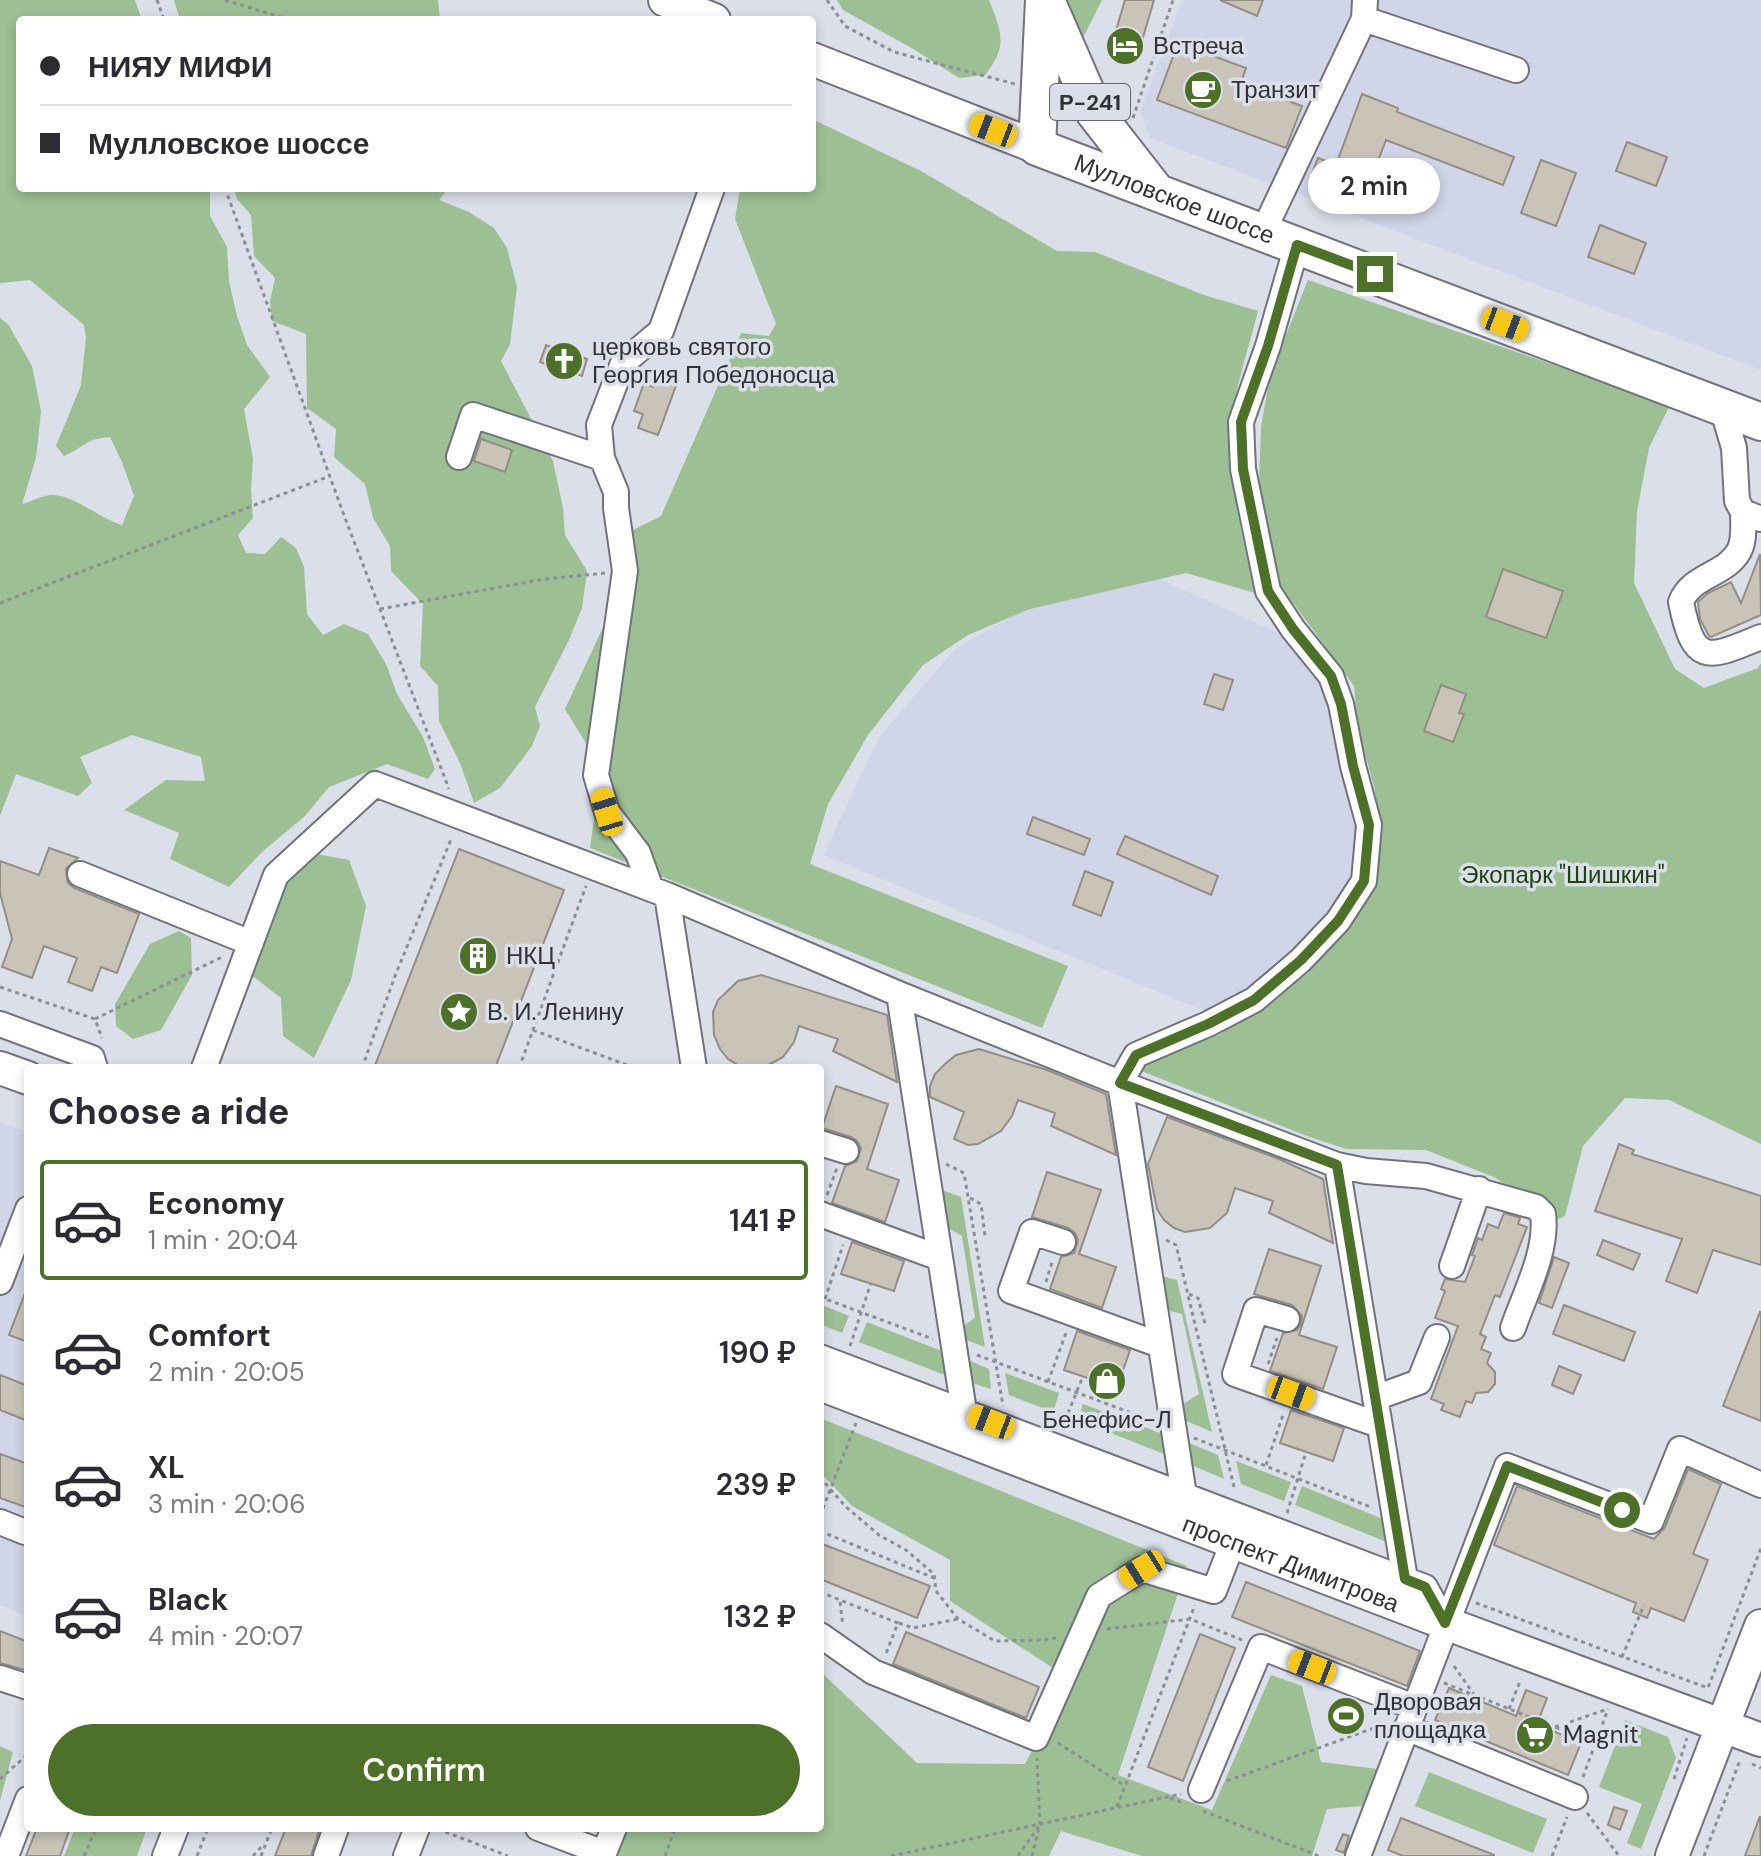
<!DOCTYPE html>
<meta charset="utf-8">
<style>
body{margin:0;font-family:"DM Sans",sans-serif;background:#f2f2f3;color:#2b2b33;height:100vh;display:flex;flex-direction:column;font-size:30px;white-space:nowrap}
*{box-sizing:border-box;margin:0}
p{font-size:26px;color:#7c7c81}
.icon{flex:none;width:44px;height:44px;fill:none;stroke:currentColor;stroke-width:2;stroke-linecap:round;stroke-linejoin:round}
.map{position:relative;flex:1;overflow:hidden}
.drawer{position:absolute;left:24px;top:1064px;width:800px;height:768px;display:flex;flex-direction:column;background:#fff;border-radius:8px;box-shadow:0 4px 12px #0003}
.drawer>*{flex:none}
.guide{position:absolute;left:16px;top:16px;width:800px;height:176px;border-radius:8px;box-shadow:0 4px 12px #0003;display:grid;align-content:center;height:176px;padding:0 24px;background:#fff}
.end{position:absolute;width:36px;height:36px;margin:-18px;border:10px solid #4e712a;background:#fff;box-shadow:0 0 0 4px #fff}
.from{border-radius:50%}
.bubble{position:absolute;height:56px;border-radius:28px;background:#fff;box-shadow:0 4px 12px #0003;font-size:26px;font-weight:600;line-height:56px;text-align:center}
.car{position:absolute;width:24px;height:48px;margin:-24px -12px;border-radius:10px;box-shadow:0 0 6px 2px #0007;background:linear-gradient(#f5c518 24%,#345 0 40%,#f5c518 0 76%,#345 0 86%,#f5c518 0)}
.guide b{display:flex;align-items:center;gap:28px;height:76px;font-size:30px}
.guide b+b{border-top:2px solid #e1e1e2}
.guide i{width:20px;height:20px;background:#2b2b33}
ul{padding:0;list-style:none}
li{display:flex;align-items:center;gap:24px;height:120px;margin:0 16px 12px;padding:0 8px;border:4px solid transparent;border-radius:8px}
li div{flex:1}
li b{display:block;font-size:30px}
li em{font-style:normal;font-weight:600}
li.active{border-color:#4e712a}
li>.icon{width:72px;height:72px;stroke-width:1.5}
h2{padding:0 24px;font-size:36px;line-height:96px}
.primary-button{display:flex;gap:16px;margin-top:auto;padding:16px 24px}
.primary-button a{flex:1;height:92px;border-radius:48px;background:#4e712a;color:#fff;font-size:32px;font-weight:600;line-height:92px;text-align:center}
.map>svg:first-child{display:block}
.built{fill:#d0d5e7}
.green{fill:#9dbf94}
.building{fill:#c9c3b8;stroke:#938d83;stroke-width:2}
.lines{fill:none;stroke-linecap:round;stroke-linejoin:round}
.minor-casing{stroke:#70737d;stroke-width:28}
.major-casing{stroke:#70737d;stroke-width:36}
.highway-casing{stroke:#70737d;stroke-width:40}
.path{stroke:#8b8f96;stroke-width:3;stroke-dasharray:4 4;stroke-linecap:butt}
.minor{stroke:#fff;stroke-width:24}
.major{stroke:#fff;stroke-width:32}
.highway{stroke:#fff;stroke-width:36}
.route{stroke:#4e712a;stroke-width:10}
.labels{text-anchor:middle;stroke-width:7;stroke-linejoin:round;paint-order:stroke}
.shield{fill:#dbdfea;stroke:#63666c;stroke-width:2}
.shield-label{font-size:22px;font-weight:bold;fill:#303236}
.poi-label{font-size:24px;fill:#303236;stroke:#dbdfea;text-anchor:start}
.street-label{font-size:24px;fill:#303236;stroke:#dbdfea}
.park-label{font-size:24px;fill:#1b440e;stroke:#dbdfea}
</style>
<div class="map">
<svg width="1761" height="1856" viewBox="0 0 1761 1856">
<rect width="100%" height="100%" fill="#dbdfea"/>
<path class="built" d="M1182,0H1761V370L1150,138L1140,112Z
M1113,558L1292,639L1325,678L1362,826L1359,861L1331,918L1243,997L1205,1011L823,855L880,736L955,649Z
M0,1122L28,1132V1616L0,1605Z"/>
<path class="green" d="M0,0H135L142,20H20V188H210V216L227,247L229,281L237,316L247,345L270,377L244,409L253,459L251,490L253,518L238,535L246,553L265,554L281,537L296,548L304,567L307,614L323,635L344,624L368,634L386,664L397,694L423,737L435,769L428,779L387,764L329,787L305,816L262,852L229,887L170,859L179,833L124,810L166,780L205,781L201,757L132,735L80,757L92,783L78,796L16,774L0,816V318L8,324L32,366L41,411L36,458L22,504C31,502 43,495 52,495C75,495 100,519 122,525L134,496L122,462L110,437C84,439 85,447 64,456L56,446L81,385L86,338L84,325L30,280L0,283Z
M174,0H438L440,20H180Z
M837,0H989C1002,33 1008,46 985,75L959,78L915,50L843,10Z
M1058,0H1102L1080,44Z
M812,119L921,171L1057,251L1095,252L1204,295L1258,311C1250,344 1237,380 1233,414C1225,472 1242,536 1255,593L1186,573L1030,609L968,635L923,665L868,735L828,804L810,864L1068,966L1042,1028L590,848L601,768L565,709L619,593L623,535L661,516L741,333L769,336L776,324L735,219L740,188H812Z
M234,188H448L439,200L469,212L494,228L507,248L517,287L510,344L501,361L553,461L563,508L565,535L587,571L582,608L569,640L535,707L540,726L532,746L500,788L474,803L460,763L439,721L438,686L420,666L423,604L391,571L390,546L373,518L365,484L334,457L336,429L307,408L306,334L272,321L270,301L275,278L254,256L251,215L237,199Z
M1308,280L1670,405L1649,448L1637,511L1634,583L1675,669L1704,688L1758,668L1761,663V1144L1669,1100L1625,1098L1583,1146L1565,1216L1547,1224L1532,1206L1496,1178L1426,1150L1346,1149L1307,1136L1136,1069L1174,1050L1219,1035L1308,973L1355,919L1377,874L1382,832L1374,786L1358,730L1354,686L1280,585L1259,485L1261,427L1270,375Z
M311,853L349,860L366,906L351,980L314,1058L283,1036L281,998L250,974L283,878Z
M179,931L191,938L192,975L161,1030L133,1039L116,1026L115,1004L150,944Z
M942,1190L961,1197L985,1347L960,1338L959,1329L975,1318L962,1236L948,1228Z
M1161,1276L1177,1280L1212,1432L1182,1419L1180,1406L1199,1394L1182,1314L1166,1310Z
M820,1304L849,1316L842,1333L820,1324Z
M867,1322L947,1353L950,1377L859,1342Z
M964,1358L989,1369L991,1389L966,1381Z
M1005,1373L1059,1393L1053,1412L1009,1395Z
M1083,1404L1166,1435L1169,1456L1078,1420Z
M820,1418L1187,1566L1118,1775L1212,1810L1271,1675L1302,1686L1321,1762L1378,1769L1363,1806L1327,1809L1312,1856H1142L1061,1831L1049,1856H615L626,1828H820V1671L917,1763L1025,1764L1070,1679L950,1601V1560L852,1506L820,1472Z
M1184,1441L1218,1455L1224,1479L1187,1463Z
M1236,1461L1291,1482L1284,1501L1241,1484Z
M1302,1486L1383,1519L1389,1543L1295,1505Z
M1332,1703L1364,1715L1359,1730L1327,1717Z
M1625,1720L1668,1737L1676,1758L1641,1849L1627,1843L1642,1804L1599,1787Z
M0,1746L13,1752L0,1801Z
M1429,1772L1547,1819L1533,1853L1415,1806Z
M75,1828H147L137,1856H64Z"/>
<path class="building" d="M1125,0H1154L1136,61L1109,54Z
M1220,0H1263L1257,16Z
M1178,43L1246,68L1238,91L1264,101L1267,93L1302,106L1286,148L1157,100Z
M1362,94L1398,108L1397,112L1514,157L1503,185L1386,140L1363,199L1310,179L1318,158L1336,165Z
M1627,142L1667,157L1656,186L1616,171Z
M1541,160L1576,173L1556,226L1521,213Z
M1600,225L1646,243L1634,274L1588,257Z
M561,343L577,348L575,355L587,359L582,376L568,370L565,378L551,374L553,367L540,362L546,345L559,350Z
M658,373L678,380L658,435L638,428L643,414L634,411L644,383L653,387Z
M481,439L512,450L505,472L474,461Z
M1760,554L1761,615L1711,637L1709,636L1700,619L1698,602L1708,593L1731,582L1741,603Z
M1503,569L1563,591L1546,638L1486,617Z
M1214,674L1233,680L1223,710L1204,704Z
M1441,685L1466,694L1459,713L1464,714L1453,742L1424,731Z
M1033,817L1090,839L1084,855L1027,834Z
M1125,836L1218,876L1211,895L1117,854Z
M49,848L78,858L66,869L68,883L74,888L139,914L117,973L101,967L92,991L68,982L77,958L44,946L32,978L2,967L12,939L0,893V861L39,875Z
M459,849L564,890L495,1068H374Z
M1085,871L1113,882L1101,916L1073,905Z
M761,975L887,1015L897,1082L833,1051L838,1039L799,1026L794,1042L783,1057L763,1068H743L728,1059L720,1049L714,1035L713,1012L718,1000L738,981Z
M979,1049L1047,1070L1106,1094L1116,1155L1051,1126L1055,1113L1018,1100L1012,1116L1001,1131L978,1144L968,1145L954,1139L964,1112L930,1097V1086L935,1074L945,1064L956,1055Z
M836,1086L888,1104L867,1169L899,1180L885,1222L832,1203L845,1166L857,1161L861,1148L857,1141L851,1137L822,1128Z
M1167,1117L1279,1159L1323,1179L1333,1243L1269,1213L1273,1201L1235,1188L1227,1213L1210,1228L1185,1232L1174,1228L1164,1220L1157,1209L1148,1164Z
M1619,1144L1634,1150L1632,1154L1761,1196V1265L1713,1250L1697,1293L1666,1281L1682,1239L1595,1211Z
M1047,1172L1101,1190L1079,1254L1116,1267L1102,1308L1050,1289L1061,1257L1074,1253L1078,1240L1075,1233L1068,1228L1032,1217Z
M1504,1213L1520,1218L1518,1224L1527,1227L1500,1297L1495,1295L1480,1334L1486,1337L1481,1349L1491,1353L1487,1363L1495,1372V1384L1488,1392L1476,1393L1472,1403L1466,1401L1460,1417L1441,1410L1444,1404L1431,1399L1458,1326L1435,1318L1445,1291L1441,1289L1445,1279L1465,1282L1475,1256L1472,1255L1478,1238L1482,1240L1488,1224L1498,1228Z
M1603,1240L1640,1254L1633,1270L1597,1255Z
M852,1242L904,1261L894,1291L841,1274Z
M1269,1249L1321,1266L1299,1335L1337,1347L1323,1389L1270,1371L1283,1333L1297,1330L1301,1324L1302,1316L1292,1305L1254,1294Z
M1554,1257L1569,1263L1552,1308L1539,1303Z
M27,1288H28V1342L9,1335Z
M1564,1305L1635,1332L1624,1361L1553,1334Z
M1760,1312H1761V1421L1723,1406Z
M1077,1331L1130,1350L1117,1388L1064,1370Z
M1559,1366L1581,1375L1573,1394L1552,1385Z
M0,1375L28,1386V1421L0,1410Z
M1291,1410L1344,1428L1333,1461L1280,1443Z
M0,1454L28,1464V1508L0,1498Z
M1688,1469L1721,1484L1693,1554L1708,1560L1684,1621L1651,1608L1647,1618L1633,1612L1636,1603L1494,1545L1517,1486L1654,1539L1665,1527Z
M820,1543L930,1586L917,1618L820,1579Z
M1246,1582L1420,1651L1407,1686L1232,1617Z
M0,1631L28,1642V1671L0,1663Z
M906,1632L1039,1687L1026,1718L893,1664Z
M1200,1634L1235,1648L1183,1781L1148,1767Z
M1449,1688L1516,1716L1526,1690L1547,1698L1537,1724L1581,1743L1568,1775L1435,1720Z
M1614,1807L1627,1811L1620,1830L1608,1825Z
M1760,1816L1761,1856H1745Z
M1401,1818L1494,1855V1856H1403L1388,1850Z
M37,1828H70L60,1856H26Z
M286,1828H320L311,1856H275Z
M1343,1834L1349,1836L1344,1853L1336,1850Z"/>
<g class="lines">
<defs>
<path id="minor" d="M1364,19L1516,70
M1263,232L1364,19L1365,0
M1722,407L1734,448L1737,501L1743,512L1761,519
M459,457L473,415L602,458
M1743,512C1743,525 1745,540 1739,551C1726,575 1691,575 1681,602C1694,668 1709,658 1761,637
M80,874L251,943
M651,889L638,853L607,812L596,775L625,571L616,508V492L602,458L599,425L623,363L661,331L712,188
M667,895L694,1068
M899,994L964,1411
M0,1024L92,1058L95,1068
M204,1068L276,875L375,784L667,895L899,994L1120,1083L1337,1165L1366,1171L1426,1176L1536,1207L1543,1214C1548,1251 1525,1293 1513,1328
M820,1143L846,1151
M1337,1165L1405,1579
M820,1214L940,1258
M1063,1242L1032,1232L1011,1291L1160,1345
M1452,1266L1479,1189
M0,1282L28,1209
M1287,1319L1256,1310L1235,1374L1379,1425
M820,1357L1425,1587L1445,1623
M1375,1398L1419,1382L1437,1337
M1184,1495L1120,1083L1136,1055L1208,1024L1254,1000L1301,960L1338,921L1364,881L1369,825L1353,766L1341,704L1331,676L1293,629L1268,591L1243,469L1241,422L1268,346L1297,245
M0,1522L25,1532
M820,1635L873,1672L1036,1738L1099,1596L1142,1569L1214,1591L1233,1542
M0,1678L28,1687
M1406,1728L1575,1797
M1201,1790L1261,1647L1414,1707
M538,1828L604,1853L614,1828
M6,1856L28,1799
M165,1856L176,1828
M326,1856L336,1828
M406,1856L417,1828
M1358,1856L1507,1466L1651,1521L1680,1449L1761,1485"/>
<g id="major">
<path d="M665,0L714,20"/>
<path d="M812,59L1037,147"/>
<path d="M0,1068L28,1078"/>
<path id="s1" d="M820,1384L1445,1623L1761,1740"/>
<path d="M1672,1856L1761,1626"/>
</g>
<g id="highway">
<path id="s2" d="M1044,0L1037,147L1761,422"/>
<path d="M1049,7L1095,113L1155,190"/>
</g>
</defs>
<use href="#minor" class="minor-casing"/>
<use href="#major" class="major-casing"/>
<use href="#highway" class="highway-casing"/>
<path class="path" d="M157,0L164,20
M225,0L290,20
M827,0L845,26L894,52L1015,84
M1133,118L1173,0
M225,188L342,510L449,789
M0,603L330,476
M380,609L545,579L606,573
M0,987L95,1019L102,1038
M95,1019L222,957
M533,1030L635,1068
M362,1068L395,976L452,837
M519,1068L586,886
M946,1164L964,1173L1003,1406
M827,1195L837,1168
M970,1198L981,1204L985,1236
M1166,1240L1176,1245L1235,1491
M1046,1282L1053,1259
M1189,1294L1198,1298L1206,1327
M820,1297L933,1339
M825,1299L843,1245
M850,1346L871,1283
M977,1355L1150,1420
M1268,1364L1277,1338
M1048,1382L1066,1333
M1062,1428L1083,1376
M1194,1438L1373,1508
M1266,1465L1284,1412
M820,1477L845,1506L879,1535L906,1550L934,1574L936,1591L958,1619L995,1641L1045,1640L1060,1637
M1287,1513L1306,1452
M820,1516L856,1423
M820,1531L934,1578
M820,1592L898,1623L885,1656
M840,1602L843,1626
M1476,1603L1708,1688L1761,1548
M899,1623L913,1628L958,1619
M1107,1629L1190,1619L1242,1640
M1622,1657L1644,1605
M1454,1666L1475,1696
M1444,1683L1595,1743
M1509,1709L1521,1679
M1555,1727L1608,1709
M1058,1743L1125,1786
M1752,1764L1761,1768
M1583,1777L1608,1709
M0,1779L28,1754
M1674,1779L1687,1738
M1227,1781L1385,1724
M1170,1798L1185,1804
M1117,1807L1195,1605
M1203,1811L1319,1856
M1587,1813L1619,1856
M438,1829L508,1856
M84,1856L96,1828
M197,1856L208,1828
M253,1856L264,1844
M261,1856L272,1828
M665,1856L675,1828
M891,1856L1181,1794
M1018,1856L1039,1826
M1032,1856L1040,1824L1037,1758
M1552,1856L1567,1817
M1704,1856L1740,1760"/>
<use href="#minor" class="minor"/>
<use href="#major" class="major"/>
<use href="#highway" class="highway"/>
</g>
<g class="lines">
<path class="route" d="M1375,274L1297,245L1268,346L1241,422L1243,469L1268,591L1293,629L1331,676L1341,704L1353,766L1369,825L1364,881L1338,921L1301,960L1254,1000L1208,1024L1136,1055L1120,1083L1337,1165L1405,1579L1425,1587L1445,1623L1507,1466L1622,1510"/>
</g>
<defs>
<symbol id="hotel-disc" viewBox="-11 -11 22 22"><circle r="9.5" fill="#4e712a" stroke="#dbdfea"/><path d="M-6-4.5h1.5V1H6V5H4.5V3h-9V5H-6ZM-4 0a1.8 1.8 0 1 1 3.6 0ZM.5 0V-2.5h3Q6-2.5 6 0Z" fill="#fff"/></symbol>
<symbol id="cafe-disc" viewBox="-11 -11 22 22"><circle r="9.5" fill="#4e712a" stroke="#dbdfea"/><path d="M-5.5-4.5H6V0H3Q3 3.5 0 3.5H-2.5Q-5.5 3.5-5.5 0ZM3-3.2v2h1.7v-2ZM-6 4.5H4V6H-6Z" fill="#fff"/></symbol>
<symbol id="church-disc" viewBox="-11 -11 22 22"><circle r="9.5" fill="#4e712a" stroke="#dbdfea"/><path d="M-1.2-6h2.4v3.5h3.3v2.4h-3.3V6h-2.4V-.1h-3.3v-2.4h3.3Z" fill="#fff"/></symbol>
<symbol id="building-disc" viewBox="-11 -11 22 22"><circle r="9.5" fill="#4e712a" stroke="#dbdfea"/><path d="M-4-6H4V6H1V3H-1V6H-4ZM-2.5-4.3h1.7v1.8h-1.7ZM.8-4.3h1.7v1.8H.8ZM-2.5-1h1.7V.8h-1.7ZM.8-1h1.7V.8H.8Z" fill="#fff"/></symbol>
<symbol id="sight-disc" viewBox="-11 -11 22 22"><circle r="9.5" fill="#4e712a" stroke="#dbdfea"/><path d="M0-6L1.8-2.2L6-1.7L2.9 1.2L3.7 5.4L0 3.3L-3.7 5.4L-2.9 1.2L-6-1.7L-1.8-2.2Z" fill="#fff"/></symbol>
<symbol id="shop-disc" viewBox="-11 -11 22 22"><circle r="9.5" fill="#4e712a" stroke="#dbdfea"/><path d="M-5-2.5h2.3a2.7 3.5 0 0 1 5.4 0H5L5.5 6h-11ZM-1.5-2.5h3a1.5 2.3 0 0 0-3 0Z" fill="#fff"/></symbol>
<symbol id="stadium-disc" viewBox="-11 -11 22 22"><circle r="9.5" fill="#4e712a" stroke="#dbdfea"/><path d="M0-5a6.5 5 0 1 0 0 10a6.5 5 0 1 0 0-10ZM-3.5-1.8h7v3.6h-7Z" fill="#fff"/></symbol>
<symbol id="supermarket-disc" viewBox="-11 -11 22 22"><circle r="9.5" fill="#4e712a" stroke="#dbdfea"/><path d="M-6-5.5h2.5l.6 2H6L4.5 2H-2.5L-4.4-4H-6ZM-1.5 3.2a1.3 1.3 0 1 0 .1 0ZM3 3.2a1.3 1.3 0 1 0 .1 0Z" fill="#fff"/></symbol>
</defs>
<g fill-rule="evenodd">
<use href="#hotel-disc" x="1103" y="24" width="44" height="44"/>
<use href="#cafe-disc" x="1181" y="68" width="44" height="44"/>
<use href="#church-disc" x="542" y="339" width="44" height="44"/>
<use href="#building-disc" x="456" y="934" width="44" height="44"/>
<use href="#sight-disc" x="437" y="990" width="44" height="44"/>
<use href="#shop-disc" x="1085" y="1359" width="44" height="44"/>
<use href="#stadium-disc" x="1324" y="1694" width="44" height="44"/>
<use href="#supermarket-disc" x="1513" y="1713" width="44" height="44"/>
</g>
<g class="labels">
<rect class="shield" x="1050" y="84" width="80" height="36" rx="6"/>
<g class="shield-label">
<text x="1090" y="110">Р-241</text>
</g>
<g class="poi-label">
<text x="1153" y="54">Встреча</text>
<text x="1231" y="98">Транзит</text>
<text x="592" y="355">церковь святого<tspan x="592" dy="28">Георгия Победоносца</tspan></text>
<text x="506" y="964">НКЦ</text>
<text x="487" y="1020">В. И. Ленину</text>
<text x="1107" y="1428" text-anchor="middle">Бенефис-Л</text>
<text x="1374" y="1710">Дворовая<tspan x="1374" dy="28">площадка</tspan></text>
<text x="1563" y="1743">Magnit</text>
</g>
<g class="street-label">
<text dy="8" stroke="none"><textPath href="#s2" startOffset="294">Мулловское шоссе</textPath></text>
<text dy="8" stroke="none"><textPath href="#s1" startOffset="504">проспект Димитрова</textPath></text>
</g>
<g class="park-label">
<text x="1563" y="883">Экопарк "Шишкин"</text>
</g>
</g>
</svg>
<i class="end from" style="left:1622px;top:1510px"></i>
<i class="end" style="left:1375px;top:274px"></i>
<div class="bubble" style="left:1308px;top:158px;width:132px">2 min</div>
<i class="car" style="left:993px;top:130px;rotate:291deg"></i>
<i class="car" style="left:1505px;top:324px;rotate:111deg"></i>
<i class="car" style="left:607px;top:812px;rotate:343deg"></i>
<i class="car" style="left:1291px;top:1393px;rotate:110deg"></i>
<i class="car" style="left:991px;top:1422px;rotate:291deg"></i>
<i class="car" style="left:1142px;top:1569px;rotate:238deg"></i>
<i class="car" style="left:1312px;top:1667px;rotate:291deg"></i>
<div class="guide">
<b><i class="from"></i>НИЯУ МИФИ</b>
<b><i></i>Мулловское шоссе</b>
</div>
<section class="drawer">
<h2>Choose a ride</h2>
<ul>
<li class="active"><svg class="icon" aria-label="car" viewBox="0 0 24 24"><path d="M5 17H2v-5l4-1 3-4h7l3 4 3 1v5h-3M9 17h6M6 11h13"/><circle cx="7" cy="17" r="2"/><circle cx="17" cy="17" r="2"/></svg><div><b>Economy</b><p>1 min · 20:04</p></div><em>141 ₽</em></li>
<li><svg class="icon" aria-label="car" viewBox="0 0 24 24"><path d="M5 17H2v-5l4-1 3-4h7l3 4 3 1v5h-3M9 17h6M6 11h13"/><circle cx="7" cy="17" r="2"/><circle cx="17" cy="17" r="2"/></svg><div><b>Comfort</b><p>2 min · 20:05</p></div><em>190 ₽</em></li>
<li><svg class="icon" aria-label="car" viewBox="0 0 24 24"><path d="M5 17H2v-5l4-1 3-4h7l3 4 3 1v5h-3M9 17h6M6 11h13"/><circle cx="7" cy="17" r="2"/><circle cx="17" cy="17" r="2"/></svg><div><b>XL</b><p>3 min · 20:06</p></div><em>239 ₽</em></li>
<li><svg class="icon" aria-label="car" viewBox="0 0 24 24"><path d="M5 17H2v-5l4-1 3-4h7l3 4 3 1v5h-3M9 17h6M6 11h13"/><circle cx="7" cy="17" r="2"/><circle cx="17" cy="17" r="2"/></svg><div><b>Black</b><p>4 min · 20:07</p></div><em>132 ₽</em></li>
</ul>
<div class="primary-button"><a>Confirm</a></div>
</section>
</div>
